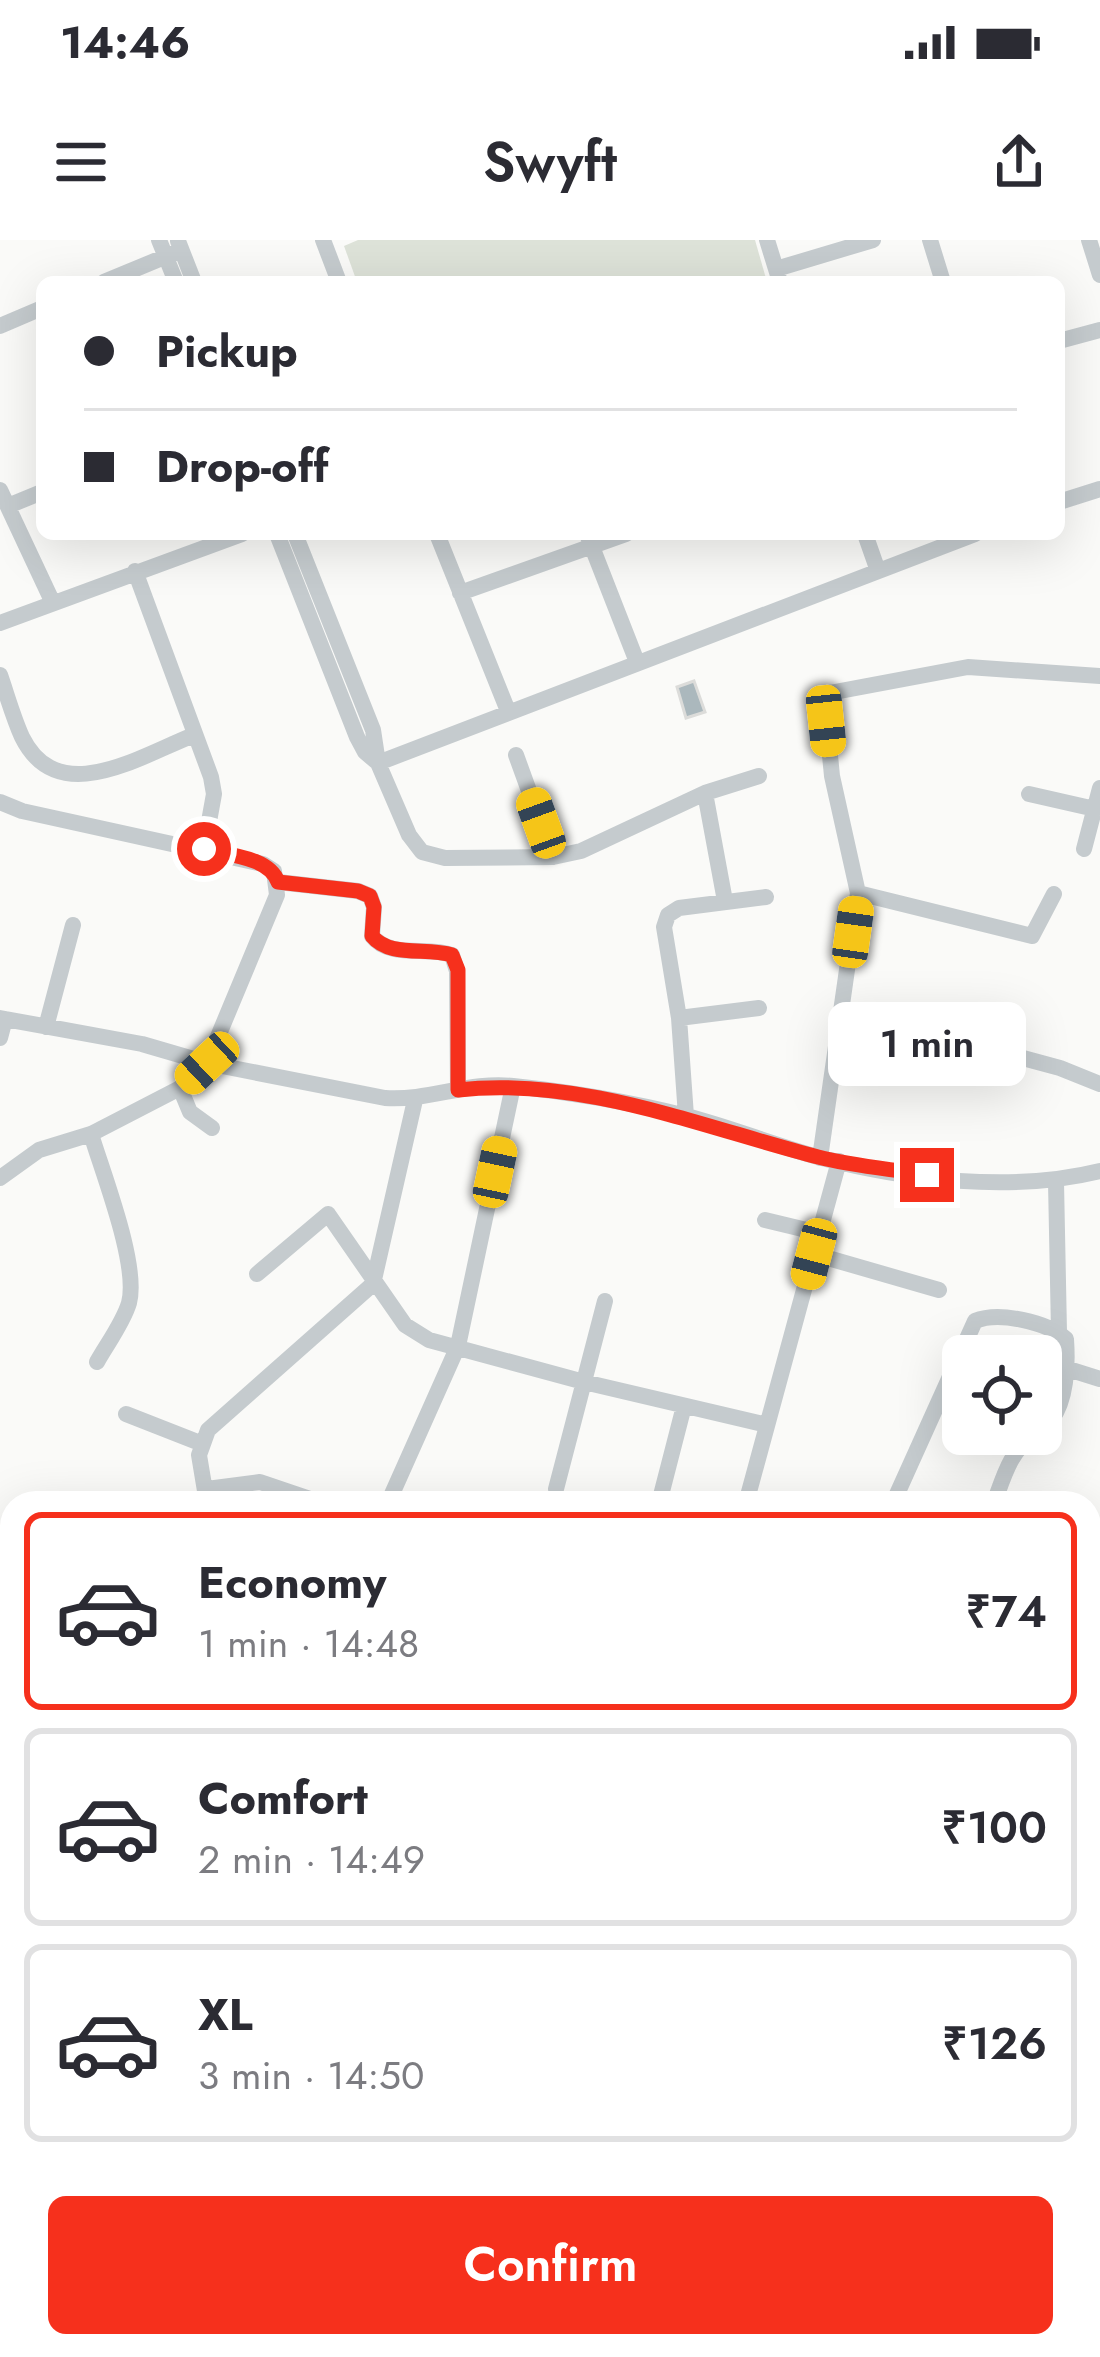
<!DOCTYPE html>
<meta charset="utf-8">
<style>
body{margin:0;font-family:Jost,sans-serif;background:#f2f2f3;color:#2b2b33;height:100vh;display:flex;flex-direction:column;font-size:45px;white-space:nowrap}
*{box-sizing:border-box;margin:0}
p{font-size:39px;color:#7c7c81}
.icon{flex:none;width:66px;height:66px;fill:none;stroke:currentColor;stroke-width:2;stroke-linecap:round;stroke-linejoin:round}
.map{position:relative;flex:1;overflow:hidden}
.sheet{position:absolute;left:0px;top:1251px;width:1101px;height:867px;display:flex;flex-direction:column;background:#fff;border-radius:36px 36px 0 0;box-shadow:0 12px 48px #0002}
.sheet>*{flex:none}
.hud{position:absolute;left:36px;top:36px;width:1029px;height:264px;border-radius:18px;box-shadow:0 12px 48px #0002;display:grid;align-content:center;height:264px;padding:0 48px;background:#fff}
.controls{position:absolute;left:942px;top:1095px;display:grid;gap:24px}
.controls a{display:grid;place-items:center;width:120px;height:120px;border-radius:18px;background:#fff;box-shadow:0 12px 48px #0002;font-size:60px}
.end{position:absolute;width:54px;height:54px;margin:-27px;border:15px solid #f6301c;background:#fff;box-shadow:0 0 0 6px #fff}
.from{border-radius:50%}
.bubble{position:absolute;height:84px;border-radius:18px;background:#fff;box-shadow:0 12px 48px #0002;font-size:39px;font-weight:600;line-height:84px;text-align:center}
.car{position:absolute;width:36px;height:72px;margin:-36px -18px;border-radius:15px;box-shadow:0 0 9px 3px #0007;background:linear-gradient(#f5c518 24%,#345 0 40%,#f5c518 0 76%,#345 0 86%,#f5c518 0)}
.hud b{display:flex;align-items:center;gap:42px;height:114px;font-size:45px}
.hud b+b{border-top:3px solid #e1e1e2}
.hud i{width:30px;height:30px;background:#2b2b33}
ul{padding:21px 0 0;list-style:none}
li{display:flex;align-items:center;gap:36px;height:198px;margin:0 24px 18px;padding:0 24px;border:6px solid #e1e1e2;border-radius:18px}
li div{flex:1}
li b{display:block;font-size:45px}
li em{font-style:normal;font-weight:600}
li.selected{border-color:#f6301c}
li>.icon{width:108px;height:108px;stroke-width:1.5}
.cta{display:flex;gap:24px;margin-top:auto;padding:24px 48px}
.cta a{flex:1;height:138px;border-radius:18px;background:#f6301c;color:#fff;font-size:48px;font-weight:600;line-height:138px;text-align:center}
.status{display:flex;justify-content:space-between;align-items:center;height:84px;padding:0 60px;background:#fff;direction:ltr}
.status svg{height:33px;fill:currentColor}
header{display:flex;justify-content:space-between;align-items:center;height:156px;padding:0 48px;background:#fff;font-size:54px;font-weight:600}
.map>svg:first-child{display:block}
.green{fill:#dde2d8}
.building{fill:#abb8bd;stroke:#dcdcda;stroke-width:3}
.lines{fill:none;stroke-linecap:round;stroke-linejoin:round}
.minor{stroke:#c5cbce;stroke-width:16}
.route{stroke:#f6301c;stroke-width:15}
</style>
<div class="status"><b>14:46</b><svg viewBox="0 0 49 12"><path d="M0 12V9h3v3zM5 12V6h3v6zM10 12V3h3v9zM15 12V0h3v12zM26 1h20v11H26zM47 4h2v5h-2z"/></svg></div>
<header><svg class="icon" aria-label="menu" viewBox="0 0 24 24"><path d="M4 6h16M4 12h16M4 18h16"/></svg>Swyft<svg class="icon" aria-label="share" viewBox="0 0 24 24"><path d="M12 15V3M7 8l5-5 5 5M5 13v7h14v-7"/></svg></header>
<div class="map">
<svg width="1100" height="2117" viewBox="0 0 1100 2117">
<rect width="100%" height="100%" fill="#fafaf8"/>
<path class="green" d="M358,0H755L767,42H357L344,6Z"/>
<path class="building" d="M694,441L705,472L686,478L677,447Z"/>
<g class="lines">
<path class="minor" d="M159,0L176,42
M323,0L339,42
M767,0L780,42
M930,0L943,42
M1089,0L1100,35
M178,1L194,42
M776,29L873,0
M104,42L181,10
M0,86L42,68
M1059,101L1100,90
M0,250L53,363
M1059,262L1100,249
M8,266L42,252
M277,294L357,497L365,512L378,523
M295,294L373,490L378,523L409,595L422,612L445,618L553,617L581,611L705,553L759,536
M437,294L508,471
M587,294L637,422
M865,294L878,331
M135,331L211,537L214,554L204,609
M460,353L626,294
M0,383L242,294
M0,435C7,455 13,477 22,497C58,570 140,516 194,495
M516,515L553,617
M378,523L975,294
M705,553L725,661
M1029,554L1095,569
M0,562L22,571L263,624L274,631L277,655L207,823L180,848L91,894L39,910L0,938
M1084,609L1100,548
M278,642L358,651L370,656L374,667L372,696C390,719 426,706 452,715L457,731L458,850
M858,653L1032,696L1054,654
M842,769L1060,828L1100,844
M0,778L142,804L207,823L385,858C429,861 470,841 513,846C570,852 630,862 686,876C730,887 773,905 818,917C907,940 1011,953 1100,931
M679,778L759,768
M46,787L73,685
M0,798L5,779
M180,848L190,872L212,888
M686,876L679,778L664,687L668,675L679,668L766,657
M91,894C103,934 139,1025 129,1063C123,1083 107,1104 97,1122
M820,918L858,653L832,536L824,454L968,427L1100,436
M1056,942L1059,1092
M765,980L819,993
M814,1014L939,1050
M257,1034L328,974L405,1085L429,1100L584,1142L767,1185
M1065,1128L1100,1139
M126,1174L200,1203
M207,1249L260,1242L322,1263
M556,1249L605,1061
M207,1263L199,1215L208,1190L373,1044L415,860
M388,1263L458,1106L513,846
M659,1263L684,1166
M746,1263L839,921
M893,1263L975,1081C999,1071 1047,1082 1066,1099C1068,1129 1067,1172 1041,1190
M994,1263C1004,1236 1010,1211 1035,1194
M0,1432L12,1433
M1089,1532L1100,1510
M1089,1583L1100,1582
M1089,1864H1100
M0,2062L12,2067
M102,2106L127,2117
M459,2117L460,2106
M701,2117L702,2106
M897,2117L898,2106"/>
</g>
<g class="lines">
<path class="route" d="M204,609C228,615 269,617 278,642L358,651L370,656L374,667L372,696C390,718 426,707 452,715L458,730V850C579,836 702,887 818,917C853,926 891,929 927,935"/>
</g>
</svg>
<div class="controls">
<a><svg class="icon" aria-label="locate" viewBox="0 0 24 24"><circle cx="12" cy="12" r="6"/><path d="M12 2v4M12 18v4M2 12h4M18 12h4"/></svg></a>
</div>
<i class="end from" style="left:204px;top:609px"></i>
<i class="end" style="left:927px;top:935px"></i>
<div class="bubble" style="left:828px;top:762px;width:198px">1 min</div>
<i class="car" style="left:826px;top:481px;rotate:174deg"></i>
<i class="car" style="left:541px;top:583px;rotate:340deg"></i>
<i class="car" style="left:853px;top:692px;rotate:8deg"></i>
<i class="car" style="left:207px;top:823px;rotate:227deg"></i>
<i class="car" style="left:495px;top:932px;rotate:12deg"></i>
<i class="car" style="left:814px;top:1014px;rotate:195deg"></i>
<div class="hud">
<b><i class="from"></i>Pickup</b>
<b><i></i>Drop-off</b>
</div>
<section class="sheet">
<ul>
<li class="selected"><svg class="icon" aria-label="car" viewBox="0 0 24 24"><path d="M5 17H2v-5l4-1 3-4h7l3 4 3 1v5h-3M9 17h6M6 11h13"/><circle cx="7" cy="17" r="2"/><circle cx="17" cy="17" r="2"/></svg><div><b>Economy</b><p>1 min · 14:48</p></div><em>₹74</em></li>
<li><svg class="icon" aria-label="car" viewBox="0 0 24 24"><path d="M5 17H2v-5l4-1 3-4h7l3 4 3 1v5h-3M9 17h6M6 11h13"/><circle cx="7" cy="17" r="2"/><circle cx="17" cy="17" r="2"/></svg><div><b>Comfort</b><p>2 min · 14:49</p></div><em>₹100</em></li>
<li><svg class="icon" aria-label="car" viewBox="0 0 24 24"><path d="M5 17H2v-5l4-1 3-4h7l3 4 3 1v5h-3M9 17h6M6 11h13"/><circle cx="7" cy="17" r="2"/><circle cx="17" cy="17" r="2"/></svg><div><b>XL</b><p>3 min · 14:50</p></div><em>₹126</em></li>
</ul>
<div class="cta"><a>Confirm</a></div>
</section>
</div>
